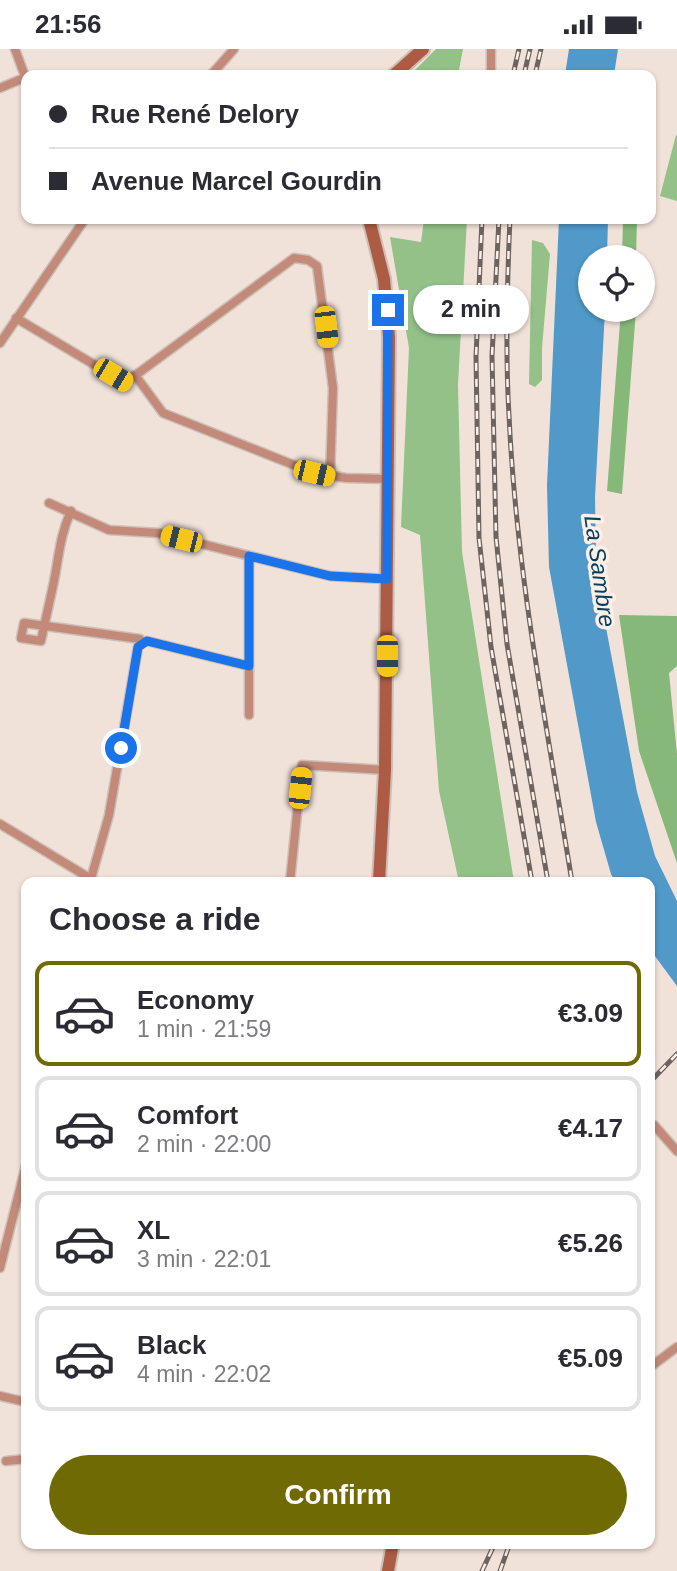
<!DOCTYPE html>
<meta charset="utf-8">
<style>
body{margin:0;font-family:Arial,sans-serif;background:#f7f7f7;color:#2b2b33;height:100vh;display:flex;flex-direction:column;font-size:26px;white-space:nowrap}
*{box-sizing:border-box;margin:0}
p{font-size:23px;color:#7c7c81}
.icon{flex:none;width:38px;height:38px;fill:none;stroke:currentColor;stroke-width:2;stroke-linecap:round;stroke-linejoin:round}
.map{position:relative;flex:1;overflow:hidden}
.details{position:absolute;left:21px;top:828px;width:634px;height:672px;display:flex;flex-direction:column;background:#fff;border-radius:14px;box-shadow:0 2px 5px #0004}
.details>*{flex:none}
.banner{position:absolute;left:21px;top:21px;width:635px;height:154px;border-radius:14px;box-shadow:0 2px 5px #0004;display:grid;align-content:center;height:154px;padding:0 28px;background:#fff}
.fabs{position:absolute;left:578px;top:196px;display:grid;gap:14px}
.fabs a{display:grid;place-items:center;width:77px;height:77px;border-radius:50%;background:#fff;box-shadow:0 2px 5px #0004;font-size:35px}
.end{position:absolute;width:32px;height:32px;margin:-16px;border:9px solid #1a73e8;background:#fff;box-shadow:0 0 0 4px #fff}
.from{border-radius:50%}
.bubble{position:absolute;height:49px;border-radius:24px;background:#fff;box-shadow:0 2px 5px #0004;font-size:23px;font-weight:600;line-height:49px;text-align:center}
.car{position:absolute;width:21px;height:42px;margin:-21px -10px;border-radius:9px;box-shadow:0 0 5px 2px #0007;background:linear-gradient(#f5c518 24%,#345 0 40%,#f5c518 0 76%,#345 0 86%,#f5c518 0)}
.banner b{display:flex;align-items:center;gap:24px;height:66px;font-size:26px}
.banner b+b{border-top:2px solid #e1e1e2}
.banner i{width:18px;height:18px;background:#2b2b33}
ul{padding:0;list-style:none}
li{display:flex;align-items:center;gap:21px;height:105px;margin:0 14px 10px;padding:0 14px;border:4px solid #e1e1e2;border-radius:14px}
li div{flex:1}
li b{display:block;font-size:26px}
li em{font-style:normal;font-weight:600}
li.selected{border-color:#6f6a03}
li>.icon{width:63px;height:63px;stroke-width:1.5}
h2{padding:0 28px;font-size:32px;line-height:84px}
.cta{display:flex;gap:14px;margin-top:auto;padding:14px 28px}
.cta a{flex:1;height:80px;border-radius:42px;background:#6f6a03;color:#fff;font-size:28px;font-weight:600;line-height:80px;text-align:center}
.status{display:flex;justify-content:space-between;align-items:center;height:49px;padding:0 35px;background:#fff;direction:ltr}
.status svg{height:19px;fill:currentColor}
.map>svg:first-child{display:block}
.green{fill:#93c188}
.forest{fill:#85b879}
.water{fill:#5099c9}
.lines{fill:none;stroke-linecap:round;stroke-linejoin:round}
.street-casing{stroke:#ccbfb7;stroke-width:11}
.secondary-casing{stroke:#ccbfb7;stroke-width:16}
.street{stroke:#c38a7a;stroke-width:8}
.secondary{stroke:#ac5c45;stroke-width:12}
.rail-casing{stroke:#6d645f;stroke-width:5}
.rail{stroke:#feefe6;stroke-width:2.5;stroke-dasharray:8;stroke-linecap:butt}
.route{stroke:#1a73e8;stroke-width:9}
.labels{text-anchor:middle;stroke-width:7;stroke-linejoin:round;paint-order:stroke}
.water-label{font-size:23px;font-style:italic;fill:#024061;stroke:#feefe6}
</style>
<div class="status"><b>21:56</b><svg viewBox="0 0 49 12"><path d="M0 12V9h3v3zM5 12V6h3v6zM10 12V3h3v9zM15 12V0h3v12zM26 1h20v11H26zM47 4h2v5h-2z"/></svg></div>
<div class="map">
<svg width="677" height="1522" viewBox="0 0 677 1522">
<rect width="100%" height="100%" fill="#f1e2d9"/>
<path class="green" d="M436,0H463L458,26H410Z
M676,86H677V152L660,147Z
M424,170H467L458,336L462,503L514,833H459L439,742L420,486L401,478L409,299L390,188L421,193Z
M532,191L543,194L550,205L542,299V331L535,338L529,335Z"/>
<path class="forest" d="M623,170H637L636,208H622Z
M621,261H636L622,445L607,442Z
M619,566L677,567V617L669,624L677,705V814L639,702Z"/>
<path class="water" d="M569,0H618L614,26H565Z
M559,170H608L607,208H590V261H605L595,448L596,507L601,552L637,743L655,807L677,852V937L649,899V833H615L611,825L596,773L549,518L547,436Z"/>
<g class="lines">
<defs>
<path id="street" d="M15,0L26,30
M211,26L234,0
M491,26V0
M0,39L26,28
M16,269L125,334L294,209L308,211L317,217L333,339L330,428
M0,294L85,170
M135,326L163,364L314,424L346,429L388,430
M49,454L109,481L158,484L330,527L387,530
M71,462C60,486 59,507 54,532C50,552 45,572 41,592L21,589L24,574L140,590L142,594
M142,594L147,592L249,617
M249,666V507
M0,775L96,833
M90,833L109,766L138,598L142,594
M290,833L302,716L385,721
M654,1076L677,1102
M0,1219L26,1116
M649,1319L677,1298
M0,1347L26,1353
M6,1412L26,1410"/>
<path id="secondary" d="M394,26L423,0
M369,170L384,230L389,288L385,721L379,833
M388,1522L393,1494"/>
</defs>
<use href="#street" class="street-casing"/>
<use href="#secondary" class="secondary-casing"/>
<use href="#street" class="street"/>
<use href="#secondary" class="secondary"/>
<defs>
<path id="rail" d="M513,26L519,0
M524,26L530,0
M535,26L541,0
M482,170L476,308L479,489L491,598L532,833
M499,170L492,307L496,488L507,595L548,833
M510,170C507,235 505,301 509,366C516,523 547,678 572,833
M649,1034L677,1005
M482,1522L495,1494
M500,1522L510,1494"/>
</defs>
<use href="#rail" class="rail-casing"/>
<use href="#rail" class="rail"/>
</g>
<g class="lines">
<path class="route" d="M121,699L138,598L147,592L249,617V507L330,527L387,530L388,261"/>
</g>
<g class="labels">
<g class="water-label">
<text transform="translate(600 522) rotate(82)" y="8">La Sambre</text>
</g>
</g>
</svg>
<div class="fabs">
<a><svg class="icon" aria-label="locate" viewBox="0 0 24 24"><circle cx="12" cy="12" r="6"/><path d="M12 2v4M12 18v4M2 12h4M18 12h4"/></svg></a>
</div>
<i class="end from" style="left:121px;top:699px"></i>
<i class="end" style="left:388px;top:261px"></i>
<div class="bubble" style="left:413px;top:236px;width:116px">2 min</div>
<i class="car" style="left:326px;top:278px;rotate:173deg"></i>
<i class="car" style="left:113px;top:326px;rotate:121deg"></i>
<i class="car" style="left:314px;top:424px;rotate:103deg"></i>
<i class="car" style="left:181px;top:490px;rotate:284deg"></i>
<i class="car" style="left:387px;top:607px;rotate:180deg"></i>
<i class="car" style="left:300px;top:739px;rotate:6deg"></i>
<div class="banner">
<b><i class="from"></i>Rue René Delory</b>
<b><i></i>Avenue Marcel Gourdin</b>
</div>
<section class="details">
<h2>Choose a ride</h2>
<ul>
<li class="selected"><svg class="icon" aria-label="car" viewBox="0 0 24 24"><path d="M5 17H2v-5l4-1 3-4h7l3 4 3 1v5h-3M9 17h6M6 11h13"/><circle cx="7" cy="17" r="2"/><circle cx="17" cy="17" r="2"/></svg><div><b>Economy</b><p>1 min · 21:59</p></div><em>€3.09</em></li>
<li><svg class="icon" aria-label="car" viewBox="0 0 24 24"><path d="M5 17H2v-5l4-1 3-4h7l3 4 3 1v5h-3M9 17h6M6 11h13"/><circle cx="7" cy="17" r="2"/><circle cx="17" cy="17" r="2"/></svg><div><b>Comfort</b><p>2 min · 22:00</p></div><em>€4.17</em></li>
<li><svg class="icon" aria-label="car" viewBox="0 0 24 24"><path d="M5 17H2v-5l4-1 3-4h7l3 4 3 1v5h-3M9 17h6M6 11h13"/><circle cx="7" cy="17" r="2"/><circle cx="17" cy="17" r="2"/></svg><div><b>XL</b><p>3 min · 22:01</p></div><em>€5.26</em></li>
<li><svg class="icon" aria-label="car" viewBox="0 0 24 24"><path d="M5 17H2v-5l4-1 3-4h7l3 4 3 1v5h-3M9 17h6M6 11h13"/><circle cx="7" cy="17" r="2"/><circle cx="17" cy="17" r="2"/></svg><div><b>Black</b><p>4 min · 22:02</p></div><em>€5.09</em></li>
</ul>
<div class="cta"><a>Confirm</a></div>
</section>
</div>
